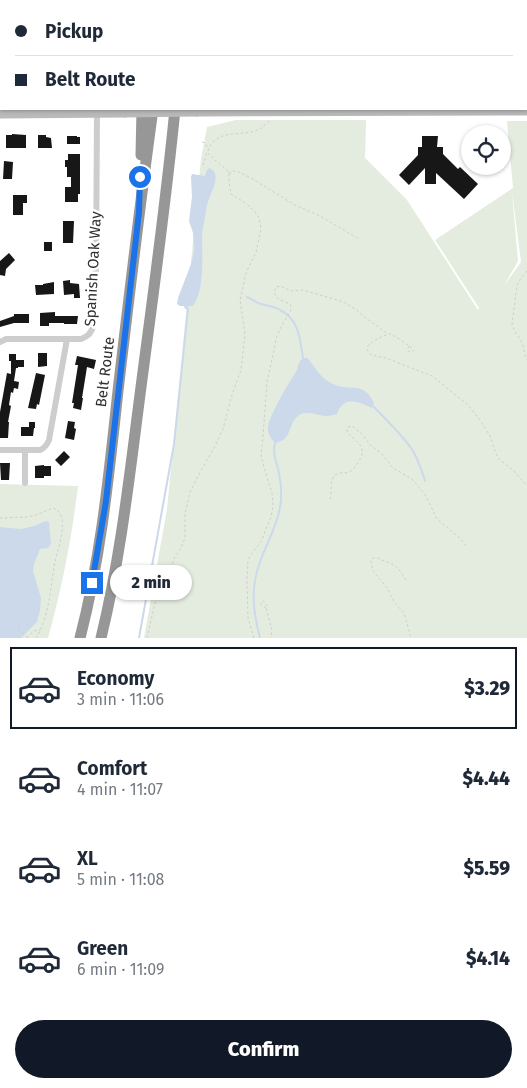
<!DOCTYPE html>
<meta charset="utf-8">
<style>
body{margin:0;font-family:"Fira Sans",sans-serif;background:#f2f2f3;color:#1f2937;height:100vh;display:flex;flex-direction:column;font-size:19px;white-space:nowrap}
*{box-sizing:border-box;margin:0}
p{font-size:16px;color:#747a83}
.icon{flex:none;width:28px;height:28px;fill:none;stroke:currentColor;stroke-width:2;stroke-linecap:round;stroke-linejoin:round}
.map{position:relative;height:638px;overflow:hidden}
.side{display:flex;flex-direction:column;background:#fff;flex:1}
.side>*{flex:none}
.hud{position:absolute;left:0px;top:0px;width:528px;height:110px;box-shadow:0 1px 4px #0004;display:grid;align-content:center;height:110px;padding:0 15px;background:#fff}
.tools{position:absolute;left:461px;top:125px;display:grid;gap:10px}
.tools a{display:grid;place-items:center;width:50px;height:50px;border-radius:50%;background:#fff;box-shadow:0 1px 4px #0004;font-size:25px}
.end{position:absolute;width:22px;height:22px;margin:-11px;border:6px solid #1a73e8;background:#fff;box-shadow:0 0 0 2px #fff}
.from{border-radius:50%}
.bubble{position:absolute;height:35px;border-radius:18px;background:#fff;box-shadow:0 1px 4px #0004;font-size:16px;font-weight:800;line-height:35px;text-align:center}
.hud b{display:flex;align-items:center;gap:18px;height:48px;font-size:19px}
.hud b+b{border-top:1px solid #e0e1e3}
.hud i{width:12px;height:12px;background:#1f2937}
ul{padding:9px 0 0;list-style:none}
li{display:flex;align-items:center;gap:15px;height:82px;margin:0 10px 8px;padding:0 5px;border:2px solid transparent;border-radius:0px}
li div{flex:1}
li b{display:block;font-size:19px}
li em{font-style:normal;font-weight:800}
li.active{border-color:#111827}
li>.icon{width:45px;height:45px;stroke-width:1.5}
.primary-button{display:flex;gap:10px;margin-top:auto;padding:10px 15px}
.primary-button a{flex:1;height:58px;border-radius:30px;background:#111827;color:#fff;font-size:20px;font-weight:800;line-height:58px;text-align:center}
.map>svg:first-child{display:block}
.green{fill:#e4ecdf;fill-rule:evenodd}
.water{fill:#ccd9eb}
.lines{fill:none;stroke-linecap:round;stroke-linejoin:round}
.stream{stroke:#ccd9eb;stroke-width:2}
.building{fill:#171717}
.path{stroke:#cdcdcd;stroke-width:1;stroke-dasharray:2.5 2.5;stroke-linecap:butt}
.lane{stroke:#cdcdcd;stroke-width:3}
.street{stroke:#cdcdcd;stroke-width:6}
.secondary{stroke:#bababa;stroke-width:9}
.highway{stroke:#979797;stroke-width:11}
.secondary-bridge{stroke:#bababa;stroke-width:9}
.route{stroke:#1a73e8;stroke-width:6}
.labels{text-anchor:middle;stroke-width:5;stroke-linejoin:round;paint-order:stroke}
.street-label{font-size:15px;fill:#303030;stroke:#fff}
</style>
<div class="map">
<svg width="527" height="638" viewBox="0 0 527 638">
<rect width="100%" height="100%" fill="#fff"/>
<path class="green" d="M236,120H366L365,158L407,200L478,310L479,308L435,240L513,188L507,121H527V638H144L167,509L201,159L207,127ZM512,192L521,262L504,286L518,261Z
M0,484L78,486C72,537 62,588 48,638H0Z"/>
<path class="water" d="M209,168C223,173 211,192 208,202C206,207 206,212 205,217C204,224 202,230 202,237C202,256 205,289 193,306H188V309H185L184,306H180L177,304L178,298L191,264L194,251L193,233L189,221L192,197L191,177L192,174L205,176L207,170Z
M303,358H307C316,367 318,376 331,383C348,393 363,379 374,403L372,408C358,402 344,395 337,414C333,415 329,416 325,416C316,415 306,409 298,416C287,425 293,440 275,443C271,438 268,435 268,428C268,417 290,381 297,370C298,365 299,361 303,358Z
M46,521L49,522L51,544L48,548L40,549L34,564L33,571L41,598L40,611L37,622L21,638H0V527L21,529L34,526Z"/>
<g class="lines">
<path class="stream" d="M247,297C252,299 256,303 261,304C268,306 274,306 280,310C299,319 300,339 303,358
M373,406C387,421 402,434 413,451C418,460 422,471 425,481
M139,638L174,444L188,309
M260,638C253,611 250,589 260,562C266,544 277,527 280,507C282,497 281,483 279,473C277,462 272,454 275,443"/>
</g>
<path class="building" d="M12,134L26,135V148H6V135H12Z
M38,135H46V137L51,138L52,148H38Z
M67,136H77V137H80V144H67Z
M422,136H438L437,147H443V154L458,169L460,167L478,184L464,199L436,173V184H425V168L409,185L399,175L418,155V147H422Z
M68,154H80V194H78V202H65V187H71V177H67V167H65V160H68Z
M4,161L13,162L12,179H3Z
M13,195H27V203H23V215H13Z
M63,221H74L73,243H63Z
M44,242H52V251H44Z
M9,253L15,260L6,269L5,276L0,275V261Z
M70,280V283L79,284L80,298H74V294L64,295L63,281Z
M54,282V294L36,295L35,285H43V284Z
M55,312V316H78L77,324H64V323H49V326H40V313Z
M14,314H29V323H14L0,327V321L14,316Z
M38,353H47V366L38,367Z
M9,354H16V360H24V367H18V368H16L14,381L19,382L18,389L14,388L13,393L11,392L9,405L11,406L8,422H9L8,438H0V412L7,373L11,374V361H9Z
M77,356L96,360L94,369L87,367L82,398H83L81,410L73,408L74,403H72L78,365H75Z
M36,373L45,375L39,405L37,404L36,409L28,408Z
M68,421L75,422L74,428L76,429L74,440L65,438Z
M29,422H35V428H34L33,436H21V427H29Z
M64,451L70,457L61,466L55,460Z
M0,463H10L9,480H1Z
M44,465V466H51V476H44V478H35V466Z"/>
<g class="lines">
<path class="path" d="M202,142L205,143L208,148
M208,151C216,127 242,138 260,129C263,127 266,123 269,121
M230,174V172L233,171L239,172L251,178L295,205L320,216L359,239
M527,271L519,281L517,285L512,324C514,333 519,336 522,343C524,349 524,354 527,360
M409,346L408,348L409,352H412L414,350C412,347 392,334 390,334C386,334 375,340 371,343C368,345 368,346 367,350L371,355L386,358L432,376L468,405L480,420L490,436L496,454L499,459L513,470L527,486
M330,499C332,493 330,482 334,476C339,471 344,474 349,472C352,471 355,467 357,464C370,446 356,443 347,432L348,427L352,426L362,434L371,446L381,453L393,468L405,475L413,480L426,496L437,519L461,539L467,547
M0,518L27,517L36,515L53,508C59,510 61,514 62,520C64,534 58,548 55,562C50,587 50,615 36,638
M406,580C401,573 398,566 390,563C386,561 382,561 378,558H373L371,562L373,571L388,589L394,602L404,613L411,638
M266,608L261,604V602L264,601L267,606L266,608L272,630L271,638
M19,625L17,627L27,637
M27,638C31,633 34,630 40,630
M147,638L155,603L169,581L172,575L173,560L176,555L180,550L185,538V514L190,492L198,476L215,446L223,429L232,395L241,370L245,334L240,300L246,273L256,252L261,229L259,218L255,212L247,204L231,194L229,181V175L228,171L216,161L207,152L203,166
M254,638L248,618L247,578L248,561L250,556L262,540L265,531L271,517L273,505L272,493L265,471L261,455L263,436L267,382L277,336L281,327L291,310V307L290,304C281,300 271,299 276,287L280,286L291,291L303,290L344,302L358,311L363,316L388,334"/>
<path class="lane" d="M0,57H1"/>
<path class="street" d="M42,0V1
M388,0V1
M304,1V0
M477,1L478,0
M0,342L6,339H81C88,336 91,334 93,326L96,269L97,113
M0,450H40C45,448 47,445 49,440L67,339
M25,483V450"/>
<path class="secondary" d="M197,112L527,111
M0,114L125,113"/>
<path class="highway" d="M123,0V1
M163,1V0
M202,1L203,0
M141,155L142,109
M80,638C101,557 109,474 118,391C129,297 140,203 153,109
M101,638C121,556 130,471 141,387C153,295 166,202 175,109"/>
<path class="secondary-bridge" d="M125,113L197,112"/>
</g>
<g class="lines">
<path class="route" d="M92,583L106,501L139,212L140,177"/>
</g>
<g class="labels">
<g class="street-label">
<text transform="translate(93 269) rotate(-87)" y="5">Spanish Oak Way</text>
<text transform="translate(105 372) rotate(-83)" y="5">Belt Route</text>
</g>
</g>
</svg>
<div class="tools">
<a><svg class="icon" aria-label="locate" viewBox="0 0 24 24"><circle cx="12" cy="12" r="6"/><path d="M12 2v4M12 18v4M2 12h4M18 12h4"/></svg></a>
</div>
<i class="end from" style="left:140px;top:177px"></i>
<i class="end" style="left:92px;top:583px"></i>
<div class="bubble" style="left:110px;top:565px;width:82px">2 min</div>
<div class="hud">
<b><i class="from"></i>Pickup</b>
<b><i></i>Belt Route</b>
</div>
</div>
<section class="side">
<ul>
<li class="active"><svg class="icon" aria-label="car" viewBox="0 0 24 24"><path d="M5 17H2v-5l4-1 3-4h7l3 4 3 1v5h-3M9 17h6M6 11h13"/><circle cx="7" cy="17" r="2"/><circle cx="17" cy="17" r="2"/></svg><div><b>Economy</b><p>3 min · 11:06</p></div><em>$3.29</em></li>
<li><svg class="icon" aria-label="car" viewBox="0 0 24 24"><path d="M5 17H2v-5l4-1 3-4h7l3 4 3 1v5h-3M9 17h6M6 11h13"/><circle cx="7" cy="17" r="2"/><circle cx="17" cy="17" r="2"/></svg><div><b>Comfort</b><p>4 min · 11:07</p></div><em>$4.44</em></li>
<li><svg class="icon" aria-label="car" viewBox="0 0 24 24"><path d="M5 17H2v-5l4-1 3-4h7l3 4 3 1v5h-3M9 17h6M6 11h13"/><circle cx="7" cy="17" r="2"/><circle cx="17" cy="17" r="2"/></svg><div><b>XL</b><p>5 min · 11:08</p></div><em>$5.59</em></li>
<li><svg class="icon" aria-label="car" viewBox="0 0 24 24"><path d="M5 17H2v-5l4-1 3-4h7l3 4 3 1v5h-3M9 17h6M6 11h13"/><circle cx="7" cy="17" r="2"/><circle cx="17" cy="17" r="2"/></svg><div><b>Green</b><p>6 min · 11:09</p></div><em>$4.14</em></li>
</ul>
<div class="primary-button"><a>Confirm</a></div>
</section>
